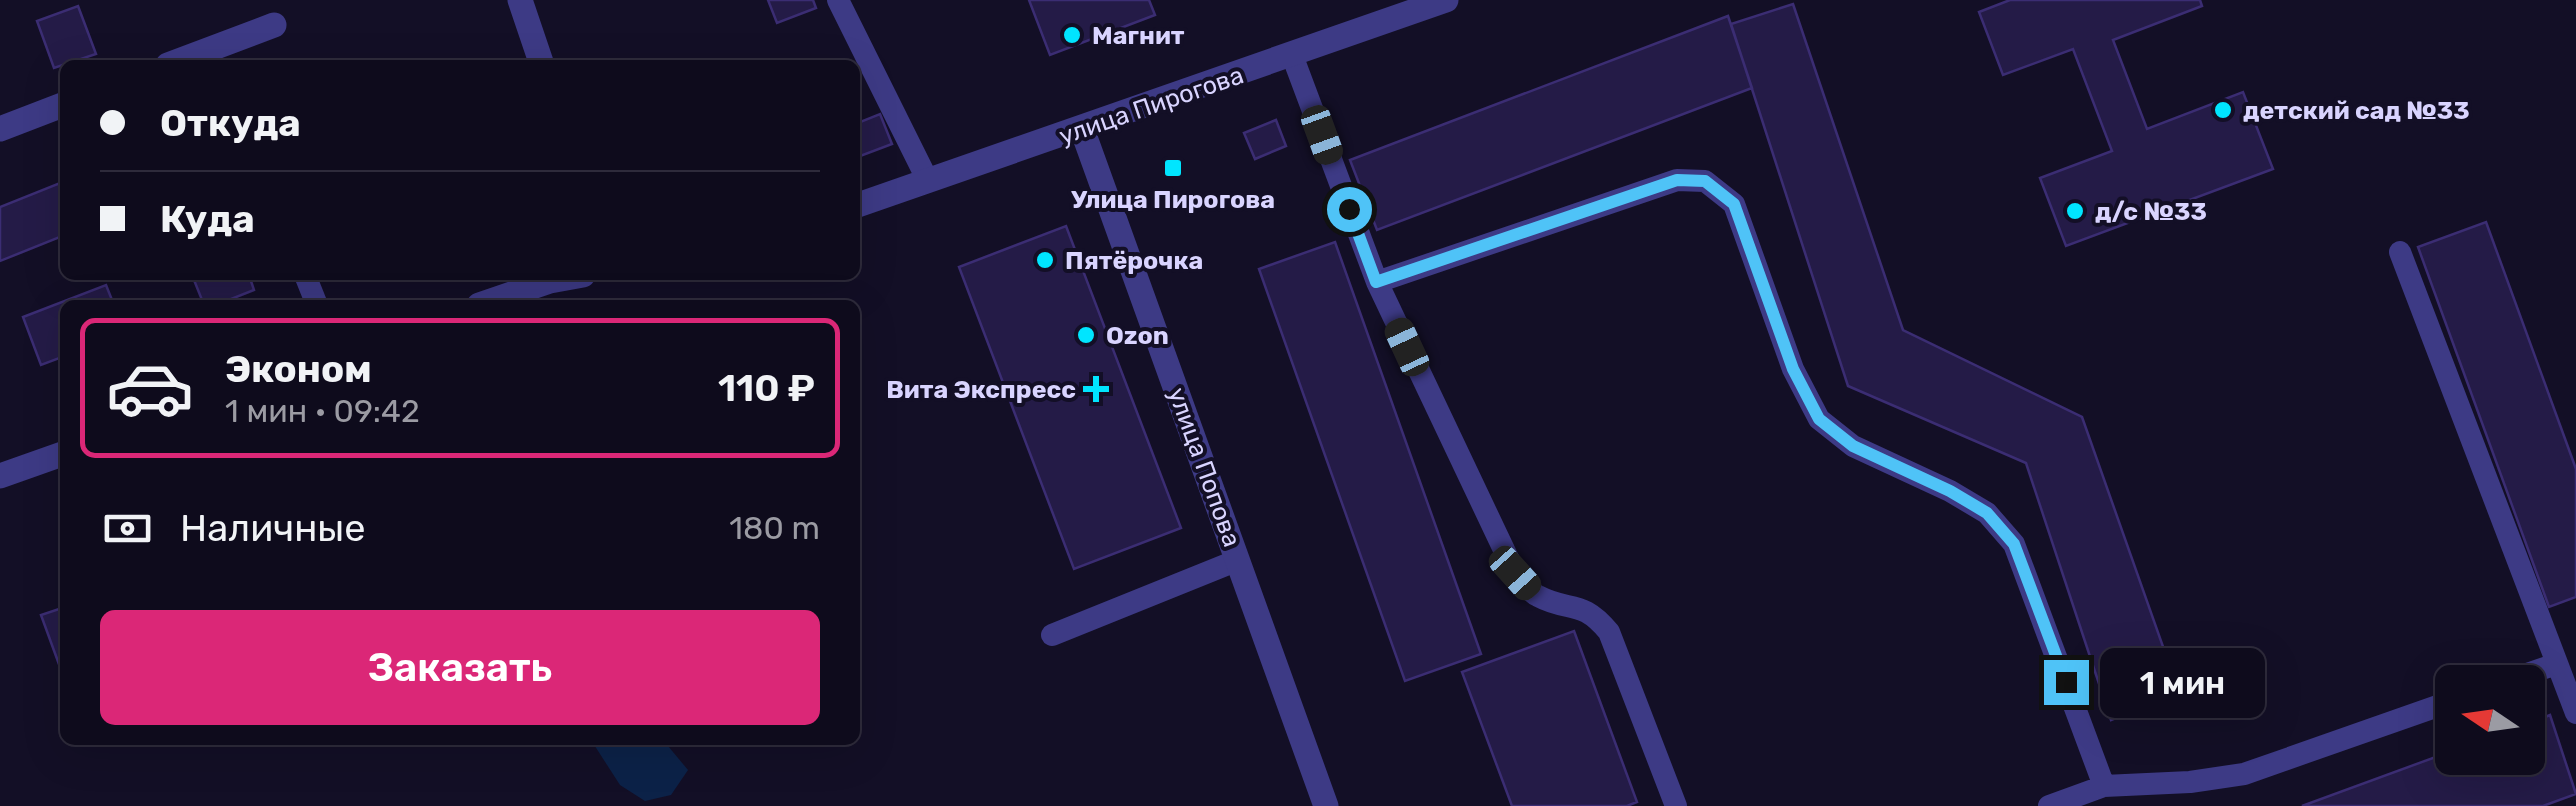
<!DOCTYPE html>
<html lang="ru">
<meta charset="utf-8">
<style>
body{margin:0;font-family:Rubik,sans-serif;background:#1c1929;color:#f1f3f6;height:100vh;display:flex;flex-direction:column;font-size:38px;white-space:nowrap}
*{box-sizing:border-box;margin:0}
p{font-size:32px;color:#9b9ba3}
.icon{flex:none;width:55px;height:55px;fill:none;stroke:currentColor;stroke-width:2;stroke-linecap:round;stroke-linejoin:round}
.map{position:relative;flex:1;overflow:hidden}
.drawer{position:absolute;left:60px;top:300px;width:800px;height:445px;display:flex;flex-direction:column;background:#0e0b1c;border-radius:15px;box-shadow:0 10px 40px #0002,0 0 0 2px #2e2b3b}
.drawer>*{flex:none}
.banner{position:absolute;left:60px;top:60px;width:800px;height:220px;border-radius:15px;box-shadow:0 10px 40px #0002,0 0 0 2px #2e2b3b;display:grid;align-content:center;height:220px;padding:0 40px;background:#0e0b1c}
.needle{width:65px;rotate:283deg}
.fabs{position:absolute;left:2435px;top:665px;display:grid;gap:20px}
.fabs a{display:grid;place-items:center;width:110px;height:110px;border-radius:15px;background:#0e0b1c;box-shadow:0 10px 40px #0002,0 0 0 2px #2e2b3b;font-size:50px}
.end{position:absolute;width:45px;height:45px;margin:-22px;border:12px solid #4fc3f7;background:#111;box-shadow:0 0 0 5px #111}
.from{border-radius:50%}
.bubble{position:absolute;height:70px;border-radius:15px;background:#0e0b1c;box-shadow:0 10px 40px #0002,0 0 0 2px #2e2b3b;font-size:32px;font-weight:600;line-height:70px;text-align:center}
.car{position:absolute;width:30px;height:60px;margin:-30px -15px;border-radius:12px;box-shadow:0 0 8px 2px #0007;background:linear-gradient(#222 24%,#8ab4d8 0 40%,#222 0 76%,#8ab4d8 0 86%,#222 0)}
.banner b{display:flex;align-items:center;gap:35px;height:95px;font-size:38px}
.banner b+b{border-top:2px solid #2e2b3b}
.banner i{width:25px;height:25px;background:#f1f3f6}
ul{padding:18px 0 0;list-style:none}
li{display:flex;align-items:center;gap:30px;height:140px;margin:0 20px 15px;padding:0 20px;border:5px solid transparent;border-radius:15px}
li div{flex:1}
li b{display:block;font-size:38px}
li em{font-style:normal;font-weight:600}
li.current{border-color:#db2777}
li>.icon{width:90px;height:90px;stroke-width:1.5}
.pay{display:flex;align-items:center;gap:25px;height:110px;padding:0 40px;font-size:38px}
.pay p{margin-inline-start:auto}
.action{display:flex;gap:20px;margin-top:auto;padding:20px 40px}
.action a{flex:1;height:115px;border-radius:15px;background:#db2777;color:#fff;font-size:40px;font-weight:600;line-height:115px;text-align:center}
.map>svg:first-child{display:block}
.water{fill:#0c2248}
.building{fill:#241b47;stroke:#3b2d73;stroke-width:2.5}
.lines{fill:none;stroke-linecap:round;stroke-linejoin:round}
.service{stroke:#3d3a85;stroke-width:22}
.minor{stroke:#3d3a85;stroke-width:25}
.tertiary{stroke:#3d3a85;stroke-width:25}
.route{stroke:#4fc3f7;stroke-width:12}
.poi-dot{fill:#00e5ff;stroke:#130f26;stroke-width:4}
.labels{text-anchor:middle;stroke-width:8;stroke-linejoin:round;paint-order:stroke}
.poi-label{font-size:25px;font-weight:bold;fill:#d9d4ff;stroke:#130f26;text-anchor:start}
.street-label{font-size:25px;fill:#d9d4ff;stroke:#130f26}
</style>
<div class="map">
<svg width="2576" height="806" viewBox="0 0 2576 806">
<rect width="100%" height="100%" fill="#130f26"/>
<path class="water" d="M591,740H663L688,770L671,795L645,801L620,785Z"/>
<path class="building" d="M768,0H813L816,8L777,23Z
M1029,0H1149L1155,15L1050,55Z
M2010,0H2200L2202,6L2113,40L2147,129L2243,92L2273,169L2066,246L2040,178L2112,151L2073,49L2003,75L1979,12Z
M1793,4L1903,330L2082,417L2179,692L2111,720L2026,463L1848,386L1731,24Z
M78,6L96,54L54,68L37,21Z
M1728,16L1752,88L1377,230L1350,160Z
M880,114L892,144L855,158V124Z
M1276,120L1286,146L1255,159L1244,133Z
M65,181V235L0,261V207Z
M2486,222L2576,469V597L2549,607L2418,247Z
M1066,226L1181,528L1074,569L959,267Z
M1335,242L1481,654L1405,681L1259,269Z
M192,275H249L254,290L216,305H204Z
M106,285L114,305H65V356L41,365L23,317Z
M65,607V665L60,667L41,615Z
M1574,631L1637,802L1627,806H1512L1462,672Z
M2550,715L2576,794L2543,806H2302L2452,751V758H2528V724Z"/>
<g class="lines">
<path class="service" d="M838,0L928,181
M1292,55L1377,282L1515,573C1522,580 1529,592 1538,596C1570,613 1581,598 1609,632L1676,806
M2400,252L2576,713
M305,275L317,305
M1377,282L1677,180L1705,181L1734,204L1793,369L1819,419L1853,446L1950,491L1987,513L2014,544L2104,786
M1052,635L1238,560
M2504,682L2556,664
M2049,806L2104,786L2190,782L2244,774L2452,701"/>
<path class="minor" d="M168,65L274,25
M0,129L65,104
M1082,129L1326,806
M479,305L550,281L583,275
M0,476L65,453"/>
<path class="tertiary" d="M520,0L542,65
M855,206L1446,0"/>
</g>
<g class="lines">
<path class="route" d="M1349,209L1376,282L1677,180L1705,181L1734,204L1793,369L1819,419L1853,446L1950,491L1987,513L2014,544L2066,682"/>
</g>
<g class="poi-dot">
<circle cx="1072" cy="35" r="10"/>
<circle cx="2223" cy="110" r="10"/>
<rect x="1163" y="158" width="20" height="20" rx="5"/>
<circle cx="2075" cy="211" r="10"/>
<circle cx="1045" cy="260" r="10"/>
<circle cx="1086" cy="335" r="10"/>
<path d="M1091 374h10v10h10v10h-10v10h-10v-10h-10v-10h10z"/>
</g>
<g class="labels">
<g class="poi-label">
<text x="1092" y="44">Магнит</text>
<text x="2243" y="119">детский сад №33</text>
<text x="1173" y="208" text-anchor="middle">Улица Пирогова</text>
<text x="2095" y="220">д/с №33</text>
<text x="1065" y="269">Пятёрочка</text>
<text x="1106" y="344">Ozon</text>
<text x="1076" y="398" text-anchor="end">Вита Экспресс</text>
</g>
<g class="street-label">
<text transform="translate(1151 105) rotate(-19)" y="9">улица Пирогова</text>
<text transform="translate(1205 467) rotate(70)" y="9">улица Попова</text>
</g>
</g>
</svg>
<div class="fabs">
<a><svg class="needle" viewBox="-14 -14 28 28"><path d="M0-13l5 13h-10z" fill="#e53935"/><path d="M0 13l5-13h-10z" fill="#9b9ba3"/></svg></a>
</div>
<i class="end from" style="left:1349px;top:209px"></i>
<i class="end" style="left:2066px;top:682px"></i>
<div class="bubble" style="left:2100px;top:648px;width:165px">1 мин</div>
<i class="car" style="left:1322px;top:135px;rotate:160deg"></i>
<i class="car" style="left:1407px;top:347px;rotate:335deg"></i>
<i class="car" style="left:1515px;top:573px;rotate:138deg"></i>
<div class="banner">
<b><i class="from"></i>Откуда</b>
<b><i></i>Куда</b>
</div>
<section class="drawer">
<ul>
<li class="current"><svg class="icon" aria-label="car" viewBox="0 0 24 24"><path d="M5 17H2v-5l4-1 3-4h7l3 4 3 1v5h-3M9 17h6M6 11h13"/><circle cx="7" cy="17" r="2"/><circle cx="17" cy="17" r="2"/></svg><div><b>Эконом</b><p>1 мин · 09:42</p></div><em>110 ₽</em></li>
</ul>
<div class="pay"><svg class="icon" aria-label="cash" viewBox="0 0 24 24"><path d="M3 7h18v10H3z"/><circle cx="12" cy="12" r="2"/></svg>Наличные<p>180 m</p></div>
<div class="action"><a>Заказать</a></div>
</section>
</div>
